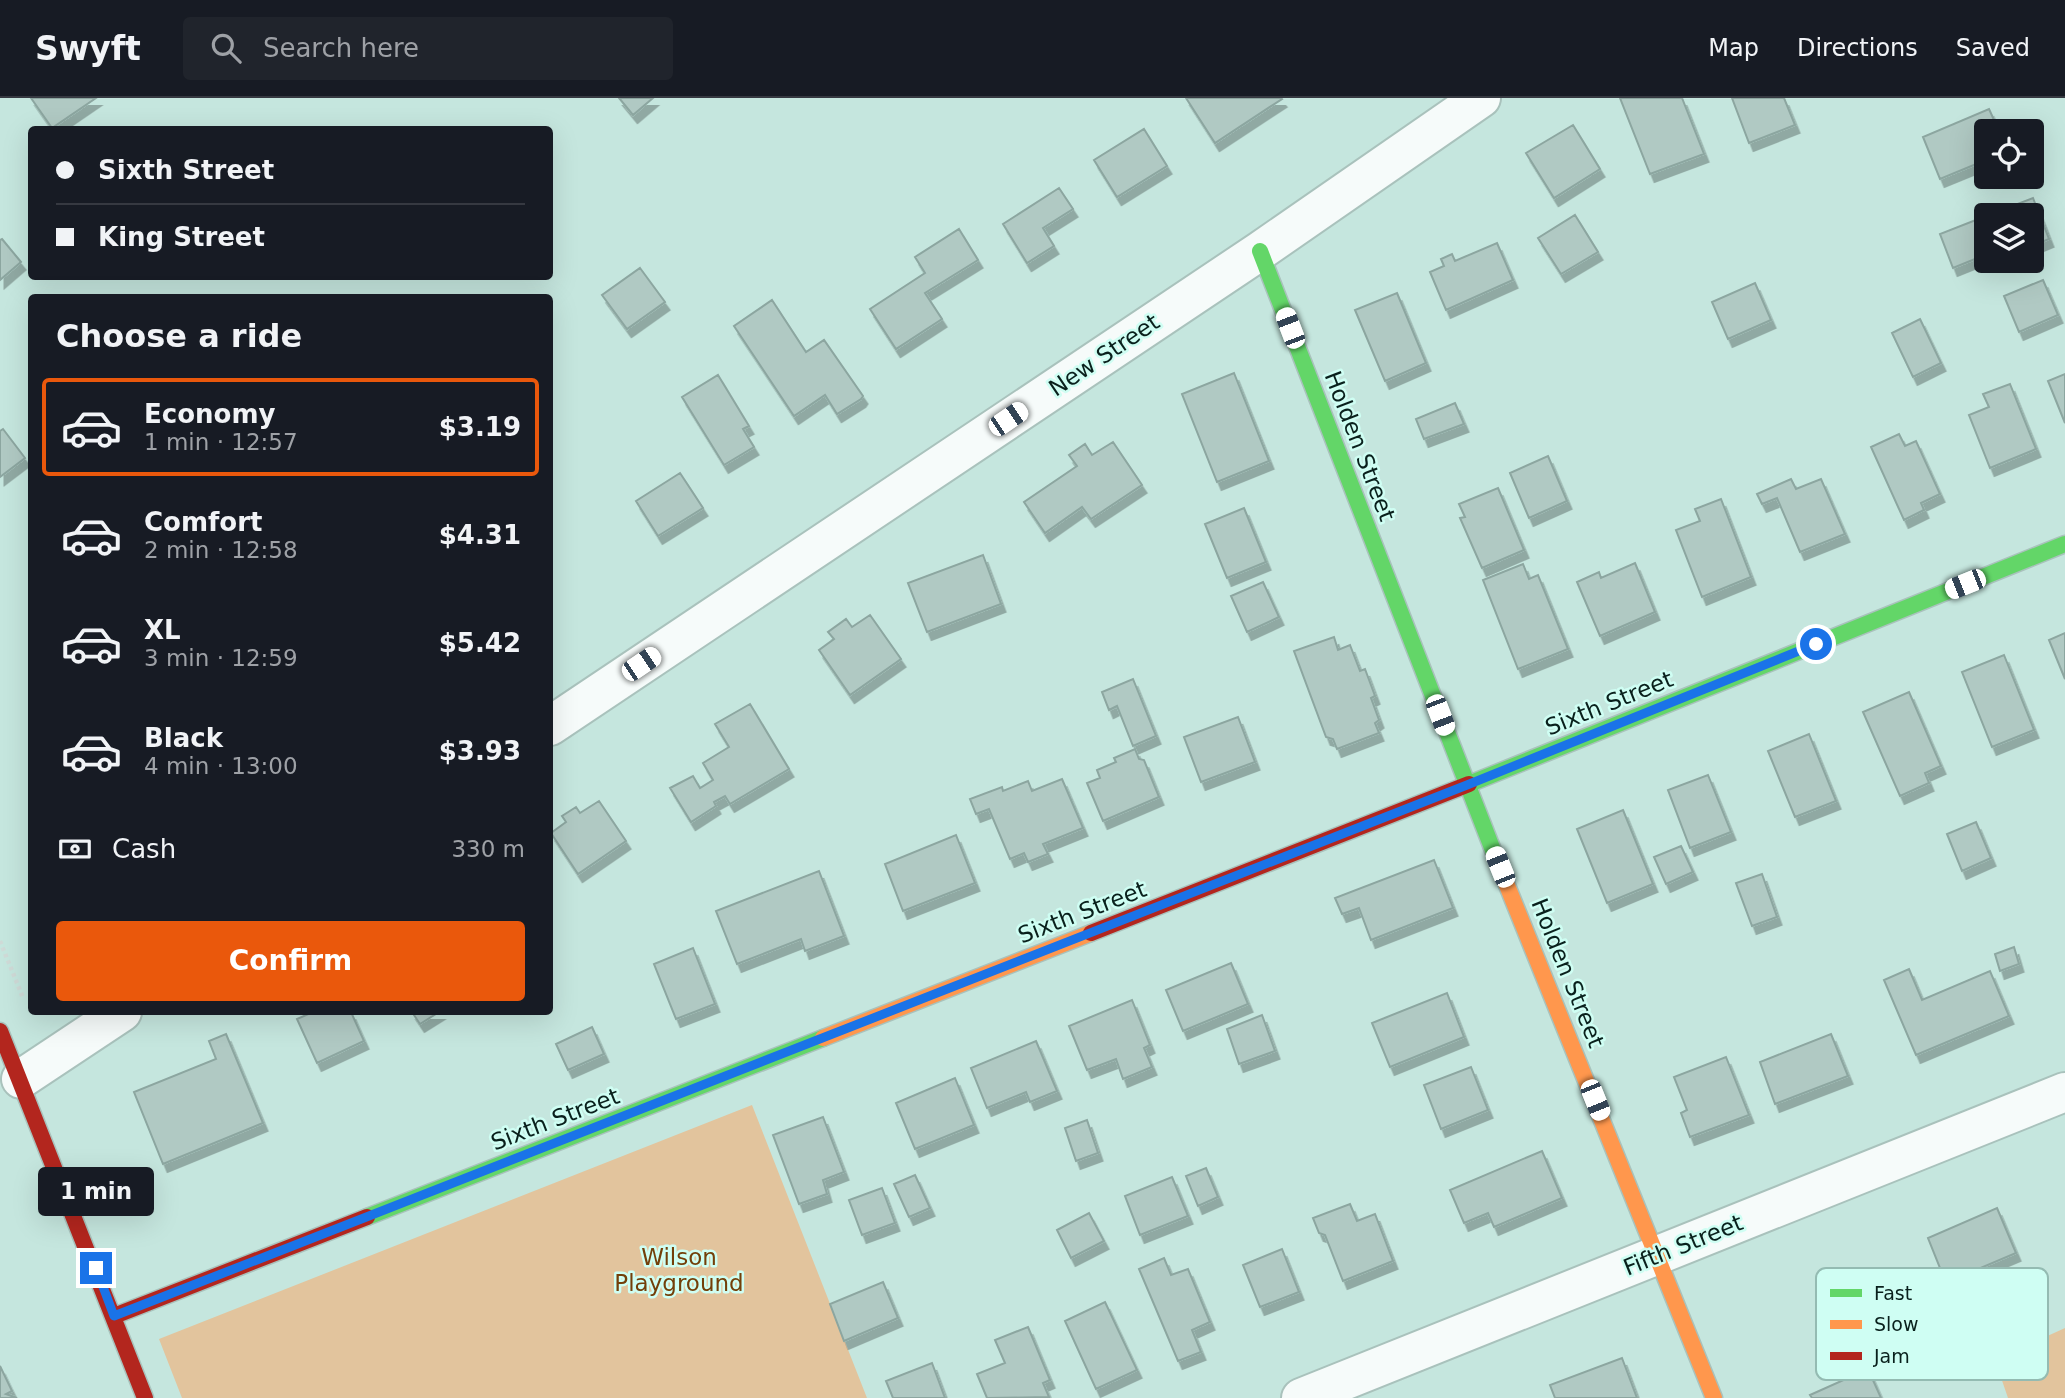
<!DOCTYPE html>
<meta charset="utf-8">
<style>
body{margin:0;font-family:"DejaVu Sans",sans-serif;background:#20242c;color:#f1f3f6;height:100vh;display:flex;flex-direction:column;font-size:26px;white-space:nowrap}
*{box-sizing:border-box;margin:0}
p{font-size:23px;color:#9ea1a6}
.icon{flex:none;width:38px;height:38px;fill:none;stroke:currentColor;stroke-width:2;stroke-linecap:round;stroke-linejoin:round}
.map{position:relative;flex:1;overflow:hidden}
.details{position:absolute;left:28px;top:196px;width:525px;height:721px;display:flex;flex-direction:column;background:#171b24;border-radius:7px;box-shadow:0 7px 28px #0002}
.details>*{flex:none}
.hud{position:absolute;left:28px;top:28px;width:525px;height:154px;border-radius:7px;box-shadow:0 7px 28px #0002;display:grid;align-content:center;height:154px;padding:0 28px;background:#171b24}
.controls{position:absolute;left:1974px;top:21px;display:grid;gap:14px}
.controls a{display:grid;place-items:center;width:70px;height:70px;border-radius:7px;background:#171b24;box-shadow:0 7px 28px #0002;font-size:35px}
.end{position:absolute;width:32px;height:32px;margin:-16px;border:9px solid #1a73e8;background:#fff;box-shadow:0 0 0 4px #fff}
.from{border-radius:50%}
.bubble{position:absolute;height:49px;border-radius:7px;background:#171b24;box-shadow:0 7px 28px #0002;font-size:23px;font-weight:700;line-height:49px;text-align:center}
.car{position:absolute;width:21px;height:42px;margin:-21px -10px;border-radius:9px;box-shadow:0 0 5px 2px #0007;background:linear-gradient(#fff 24%,#345 0 40%,#fff 0 76%,#345 0 86%,#fff 0)}
.hud b{display:flex;align-items:center;gap:24px;height:66px;font-size:26px}
.hud b+b{border-top:2px solid #363941}
.hud i{width:18px;height:18px;background:#f1f3f6}
ul{padding:0;list-style:none}
li{display:flex;align-items:center;gap:21px;height:98px;margin:0 14px 10px;padding:0 14px;border:4px solid transparent;border-radius:7px}
li div{flex:1}
li b{display:block;font-size:26px}
li em{font-style:normal;font-weight:700}
li.on{border-color:#ea580c}
li>.icon{width:63px;height:63px;stroke-width:1.5}
h2{padding:0 28px;font-size:32px;line-height:84px}
.pay{display:flex;align-items:center;gap:18px;height:77px;padding:0 28px;font-size:26px}
.pay p{margin-inline-start:auto}
.primary-button{display:flex;gap:14px;margin-top:auto;padding:14px 28px}
.primary-button a{flex:1;height:80px;border-radius:7px;background:#ea580c;color:#fff;font-size:28px;font-weight:700;line-height:80px;text-align:center}
header{display:flex;align-items:center;gap:42px;box-sizing:border-box;height:98px;padding:0 35px;background:#171b24;border-bottom:2px solid #363941}
header strong{font-size:33px}
nav{display:flex;gap:38px;margin-inline-start:auto;font-size:24px}
.search{width:490px;height:63px;background:#20242c;display:flex;align-items:center;gap:18px;box-sizing:border-box;padding:0 24px;border-radius:7px;color:#9ea1a6;font-size:26px}
.map>svg:first-child{display:block}
.green{fill:#e2c49d}
.building{fill:#b0c9c3;stroke:#8ca6a0;stroke-width:2;filter:url(#shadow)}
.lines{fill:none;stroke-linecap:round;stroke-linejoin:round}
.street-casing{stroke:#a9c2bc;stroke-width:42}
.fast-casing{stroke:#a9c2bc;stroke-width:19}
.slow-casing{stroke:#a9c2bc;stroke-width:19}
.jam-casing{stroke:#a9c2bc;stroke-width:19}
.path{stroke:#cfdad7;stroke-width:4.5;stroke-dasharray:3.5 3.5;stroke-linecap:butt}
.street{stroke:#f6fbfa;stroke-width:38}
.fast{stroke:#63d668;stroke-width:16}
.slow{stroke:#ff974d;stroke-width:16}
.jam{stroke:#b3261e;stroke-width:16}
.route{stroke:#1a73e8;stroke-width:9}
.labels{text-anchor:middle;stroke-width:5;stroke-linejoin:round;paint-order:stroke}
.street-label{font-size:23px;fill:#09201c;stroke:#cffef3}
.park-label{font-size:23px;fill:#733f09;stroke:#cffef3}
.key{fill:#cffef3;stroke:#94bbb2;stroke-width:2}
.key-label{font-size:19px;fill:#09201c}
</style>
<header>
<strong>Swyft</strong>
<div class="search"><svg class="icon" aria-label="search" viewBox="0 0 24 24"><circle cx="10" cy="10" r="6"/><path d="M15 15l6 6"/></svg>Search here</div>
<nav><a>Map</a><a>Directions</a><a>Saved</a></nav>
</header>
<div class="map">
<svg width="2065" height="1300" viewBox="0 0 2065 1300">
<defs>
<filter id="shadow"><feDropShadow dx="4.5" dy="8" stdDeviation="0" flood-color="#0004"/></filter>
</defs>
<rect width="100%" height="100%" fill="#c5e6de"/>
<path class="green" d="M752,1007L867,1300H182L159,1241Z
M2065,1230V1300H2008L1995,1262Z"/>
<path class="building" d="M31,0H96L52,30Z
M619,0H653L633,17Z
M1186,0H1281L1282,1L1215,45Z
M1620,0H1682L1704,56L1650,76Z
M1732,0H1784L1795,27L1749,45Z
M1989,11L1999,33H1986V62L1940,81L1923,39Z
M1573,27L1600,71L1554,100L1526,55Z
M1144,31L1167,68L1117,99L1094,62Z
M1059,90L1073,111L1043,130L1054,148L1027,165L1003,126Z
M2033,100L2049,141L2032,148V117H1989Z
M1575,117L1598,154L1561,176L1538,140Z
M1986,118V162L1985,157L1953,170L1940,136Z
M959,131L978,162L925,195L942,221L896,251L870,211L925,175L915,159Z
M2,141L21,164L0,182V142Z
M1497,145L1513,182L1446,212L1430,174L1444,168L1441,161L1452,156L1455,163Z
M640,170L665,204L627,231L602,197Z
M2043,182L2058,217L2019,234L2004,198Z
M1755,185L1771,222L1728,241L1712,204Z
M1397,195L1426,265L1385,283L1355,212Z
M772,202L806,254L824,242L863,298L861,301L837,316L825,297L794,318L734,228Z
M1920,221L1941,265L1913,279L1892,235Z
M1234,275L1269,363L1217,384L1182,296Z
M2065,276V325L2048,283Z
M718,277L749,328L743,331L754,349L724,367L682,299Z
M2010,286L2036,351L1990,370L1969,317L1989,309L1983,296Z
M1455,305L1464,326L1424,341L1416,321Z
M3,331L25,360L0,379V333Z
M1899,336L1905,348L1916,343L1940,396L1921,405L1924,412L1904,422L1871,349Z
M1113,344L1142,387L1091,421L1082,409L1045,435L1024,404L1077,368L1069,357L1085,346L1092,357Z
M1548,358L1567,403L1529,420L1510,375Z
M680,375L703,410L658,438L636,403Z
M1791,381L1796,391L1821,381L1845,436L1800,454L1777,400L1762,406L1757,396Z
M1498,390L1524,452L1482,470L1460,420L1465,419L1459,406Z
M1721,401L1751,479L1702,499L1676,432L1700,423L1695,411Z
M1244,410L1266,464L1227,480L1205,426Z
M983,457L1001,506L927,534L908,485Z
M1635,465L1655,514L1600,538L1577,484L1599,474L1601,480Z
M1523,466L1529,481L1538,477L1568,551L1518,571L1483,482Z
M1263,484L1279,519L1247,534L1231,498Z
M870,517L901,561L850,597L819,552L834,541L828,534L846,521L852,529Z
M2065,535V581L2049,542Z
M1334,539L1338,552L1350,547L1360,573L1365,571L1375,598L1371,600L1379,622L1375,625L1379,635L1337,651L1333,641L1326,639L1294,553Z
M2004,557L2034,632L1992,649L1962,574Z
M1133,581L1156,638L1133,648L1117,608L1109,612L1102,594Z
M1909,594L1941,668L1925,675L1929,685L1900,698L1863,614Z
M750,606L789,671L730,706L725,698L714,704L716,708L691,724L670,690L693,678L700,690L713,682L703,665L729,649L715,626Z
M1238,619L1255,664L1201,684L1184,639Z
M1809,636L1836,703L1795,719L1768,653Z
M1135,651L1139,661L1144,662L1159,699L1103,723L1087,685L1100,680L1097,672L1116,664L1114,660Z
M1708,677L1731,734L1690,750L1668,692Z
M1062,681L1083,730L1043,746L1048,756L1028,764L1024,755L1010,761L989,711L976,716L970,701L1002,689L1003,693L1028,683L1032,693Z
M599,703L626,743L578,776L551,735L566,724L562,718L576,709L580,715Z
M1623,712L1653,786L1607,805L1577,731Z
M1976,724L1991,760L1962,773L1947,736Z
M956,737L975,785L903,813L885,766Z
M1681,748L1693,774L1666,786L1654,759Z
M1434,762L1453,810L1371,842L1359,810L1342,816L1335,800Z
M819,773L844,838L805,853L801,841L737,866L716,813Z
M1762,776L1777,819L1752,828L1736,785Z
M2014,849L2019,866L2000,873L1995,856Z
M693,850L715,906L676,921L654,866Z
M1231,865L1248,906L1183,933L1166,892Z
M1909,871L1922,902L1990,873L2009,918L1916,957L1884,882Z
M1447,895L1464,939L1390,969L1372,925Z
M1132,902L1150,947L1144,950L1152,969L1123,981L1116,961L1087,972L1069,928Z
M313,914H351L364,943L317,965L297,921Z
M412,914H439L420,926Z
M1262,917L1275,953L1239,966L1227,931Z
M592,929L604,956L568,972L556,946Z
M226,936L263,1025L163,1066L134,994L216,961L209,943Z
M1831,936L1848,978L1775,1006L1760,964Z
M1036,943L1057,993L1030,1004L1026,994L987,1010L971,970Z
M1726,959L1749,1017L1690,1039L1681,1015L1687,1012L1674,979Z
M1471,969L1488,1012L1441,1031L1424,987Z
M955,980L974,1027L915,1051L896,1005Z
M823,1019L844,1074L823,1082L827,1096L799,1106L773,1037Z
M1087,1022L1098,1055L1076,1063L1065,1030Z
M1542,1053L1562,1100L1494,1129L1488,1115L1464,1125L1450,1092Z
M1206,1070L1218,1099L1198,1108L1186,1078Z
M915,1077L930,1110L909,1119L894,1086Z
M1172,1079L1188,1118L1140,1137L1125,1098Z
M882,1090L895,1125L862,1137L849,1102Z
M1350,1106L1357,1123L1375,1116L1393,1163L1343,1183L1325,1137L1319,1135L1313,1120Z
M1997,1110L2016,1155L1971,1174L1977,1188L1958,1196L1952,1182L1946,1185L1928,1140Z
M1089,1115L1104,1143L1071,1160L1057,1132Z
M1282,1151L1299,1194L1260,1209L1243,1167Z
M1164,1160L1171,1177L1188,1171L1210,1224L1192,1232L1201,1254L1178,1263L1139,1171Z
M883,1184L898,1220L844,1243L830,1206Z
M1105,1204L1137,1272L1096,1291L1065,1223Z
M1028,1229L1050,1282L1043,1285L1049,1299L987,1300L977,1276L1005,1265L995,1242Z
M1622,1260L1637,1300H1555L1550,1287Z
M932,1265L945,1300H893L886,1283Z
M0,1268L12,1293L6,1296L17,1300H0Z
M1868,1271L1881,1300H1812L1810,1297Z"/>
<g class="lines">
<defs>
<path id="street" d="M550,628L1260,153L1481,0
M21,981L122,914
M1301,1300L2065,994"/>
<path id="fast" d="M1260,153L1496,760
M1469,686L2065,446
M367,1119L823,940"/>
<path id="slow" d="M1496,760L1714,1300
M823,940L1091,835"/>
<path id="jam" d="M1091,835L1469,686
M0,933L145,1300
M114,1218L367,1119"/>
</defs>
<use href="#street" class="street-casing"/>
<use href="#fast" class="fast-casing"/>
<use href="#slow" class="slow-casing"/>
<use href="#jam" class="jam-casing"/>
<path class="path" d="M0,843L23,900"/>
<use href="#street" class="street"/>
<use href="#fast" class="fast"/>
<use href="#slow" class="slow"/>
<use href="#jam" class="jam"/>
</g>
<g class="lines">
<path class="route" d="M96,1170L114,1218L1467,687L1816,546"/>
</g>
<g class="labels">
<g class="street-label">
<text transform="translate(1104 257) rotate(-34)" y="8">New Street</text>
<text transform="translate(1360 348) rotate(69)" y="8">Holden Street</text>
<text transform="translate(1609 605) rotate(-22)" y="8">Sixth Street</text>
<text transform="translate(1082 814) rotate(-21)" y="8">Sixth Street</text>
<text transform="translate(1568 875) rotate(68)" y="8">Holden Street</text>
<text transform="translate(555 1021) rotate(-21)" y="8">Sixth Street</text>
<text transform="translate(1683 1147) rotate(-22)" y="8">Fifth Street</text>
</g>
<g class="park-label">
<text x="679" y="1167">Wilson<tspan x="679" dy="26">Playground</tspan></text>
</g>
</g>
<rect x="1816" y="1170" width="232" height="112" rx="10" class="key"/>
<rect x="1830" y="1191" width="32" height="8" fill="#63d668"/>
<rect x="1830" y="1222" width="32" height="9" fill="#ff974d"/>
<rect x="1830" y="1254" width="32" height="8" fill="#b3261e"/>
<g class="key-label">
<text x="1874" y="1202">Fast</text>
<text x="1874" y="1233">Slow</text>
<text x="1874" y="1265">Jam</text>
</g>
</svg>
<div class="controls">
<a><svg class="icon" aria-label="locate" viewBox="0 0 24 24"><circle cx="12" cy="12" r="6"/><path d="M12 2v4M12 18v4M2 12h4M18 12h4"/></svg></a>
<a><svg class="icon" aria-label="layers" viewBox="0 0 24 24"><path d="M12 4l9 5-9 5-9-5zM3 14l9 5 9-5"/></svg></a>
</div>
<i class="end from" style="left:1816px;top:546px"></i>
<i class="end" style="left:96px;top:1170px"></i>
<div class="bubble" style="left:38px;top:1069px;width:116px">1 min</div>
<i class="car" style="left:1290px;top:230px;rotate:339deg"></i>
<i class="car" style="left:1008px;top:321px;rotate:56deg"></i>
<i class="car" style="left:1965px;top:486px;rotate:248deg"></i>
<i class="car" style="left:641px;top:566px;rotate:56deg"></i>
<i class="car" style="left:1440px;top:617px;rotate:159deg"></i>
<i class="car" style="left:1500px;top:769px;rotate:338deg"></i>
<i class="car" style="left:1595px;top:1002px;rotate:158deg"></i>
<div class="hud">
<b><i class="from"></i>Sixth Street</b>
<b><i></i>King Street</b>
</div>
<section class="details">
<h2>Choose a ride</h2>
<ul>
<li class="on"><svg class="icon" aria-label="car" viewBox="0 0 24 24"><path d="M5 17H2v-5l4-1 3-4h7l3 4 3 1v5h-3M9 17h6M6 11h13"/><circle cx="7" cy="17" r="2"/><circle cx="17" cy="17" r="2"/></svg><div><b>Economy</b><p>1 min · 12:57</p></div><em>$3.19</em></li>
<li><svg class="icon" aria-label="car" viewBox="0 0 24 24"><path d="M5 17H2v-5l4-1 3-4h7l3 4 3 1v5h-3M9 17h6M6 11h13"/><circle cx="7" cy="17" r="2"/><circle cx="17" cy="17" r="2"/></svg><div><b>Comfort</b><p>2 min · 12:58</p></div><em>$4.31</em></li>
<li><svg class="icon" aria-label="car" viewBox="0 0 24 24"><path d="M5 17H2v-5l4-1 3-4h7l3 4 3 1v5h-3M9 17h6M6 11h13"/><circle cx="7" cy="17" r="2"/><circle cx="17" cy="17" r="2"/></svg><div><b>XL</b><p>3 min · 12:59</p></div><em>$5.42</em></li>
<li><svg class="icon" aria-label="car" viewBox="0 0 24 24"><path d="M5 17H2v-5l4-1 3-4h7l3 4 3 1v5h-3M9 17h6M6 11h13"/><circle cx="7" cy="17" r="2"/><circle cx="17" cy="17" r="2"/></svg><div><b>Black</b><p>4 min · 13:00</p></div><em>$3.93</em></li>
</ul>
<div class="pay"><svg class="icon" aria-label="cash" viewBox="0 0 24 24"><path d="M3 7h18v10H3z"/><circle cx="12" cy="12" r="2"/></svg>Cash<p>330 m</p></div>
<div class="primary-button"><a>Confirm</a></div>
</section>
</div>
